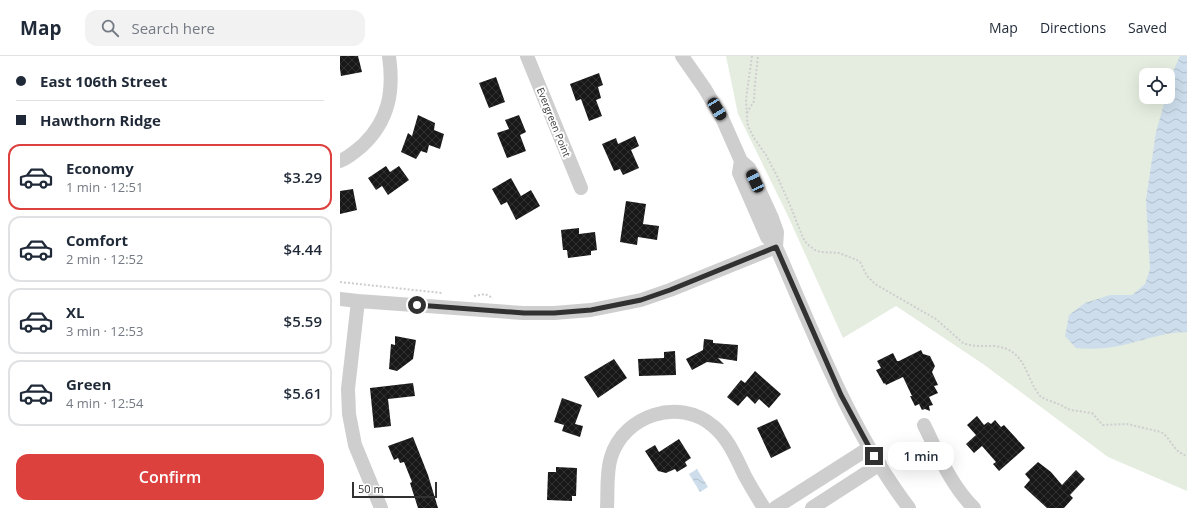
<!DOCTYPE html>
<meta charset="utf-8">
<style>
body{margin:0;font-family:"Open Sans",sans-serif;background:#f2f2f3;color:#1f2937;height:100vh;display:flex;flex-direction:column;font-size:15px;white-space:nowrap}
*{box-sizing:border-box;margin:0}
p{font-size:13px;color:#747a83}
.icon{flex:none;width:22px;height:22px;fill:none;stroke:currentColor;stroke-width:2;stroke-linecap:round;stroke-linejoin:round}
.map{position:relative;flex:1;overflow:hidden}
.drawer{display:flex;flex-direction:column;background:#fff;width:340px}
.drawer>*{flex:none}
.banner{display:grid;align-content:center;height:88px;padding:0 16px;background:#fff}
.tools{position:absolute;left:799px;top:12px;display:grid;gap:8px}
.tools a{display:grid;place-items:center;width:36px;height:36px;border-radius:8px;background:#fff;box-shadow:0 4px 16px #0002;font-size:20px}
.scale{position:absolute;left:12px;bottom:10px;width:85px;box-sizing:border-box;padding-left:4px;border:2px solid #313131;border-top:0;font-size:11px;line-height:14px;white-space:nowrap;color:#313131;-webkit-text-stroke:3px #fff;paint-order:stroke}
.end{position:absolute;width:18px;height:18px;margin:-9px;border:5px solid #313131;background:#fff;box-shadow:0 0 0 2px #fff}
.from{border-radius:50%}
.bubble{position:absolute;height:28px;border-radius:12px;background:#fff;box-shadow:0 4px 16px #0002;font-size:13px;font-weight:600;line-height:28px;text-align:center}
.car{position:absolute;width:12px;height:24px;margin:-12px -6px;border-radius:5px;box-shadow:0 0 3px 1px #0007;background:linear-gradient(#222 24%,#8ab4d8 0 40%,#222 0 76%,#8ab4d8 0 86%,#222 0)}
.banner b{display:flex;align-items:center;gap:14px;height:38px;font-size:15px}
.banner b+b{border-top:1px solid #e0e1e3}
.banner i{width:10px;height:10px;background:#1f2937}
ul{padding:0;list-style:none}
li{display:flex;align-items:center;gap:12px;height:66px;margin:0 8px 6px;padding:0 8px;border:2px solid #e0e1e3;border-radius:12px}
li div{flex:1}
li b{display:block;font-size:15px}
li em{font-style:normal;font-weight:600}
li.selected{border-color:#dc413e}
li>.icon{width:36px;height:36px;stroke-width:1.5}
.cta{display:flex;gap:8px;margin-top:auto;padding:8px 16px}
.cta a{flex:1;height:46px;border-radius:12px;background:#dc413e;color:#fff;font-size:16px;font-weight:600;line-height:46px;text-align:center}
header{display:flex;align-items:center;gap:24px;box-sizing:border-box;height:56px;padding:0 20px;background:#fff;border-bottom:1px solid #e0e1e3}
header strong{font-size:19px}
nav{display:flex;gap:22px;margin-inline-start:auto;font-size:14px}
.search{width:280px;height:36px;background:#f2f2f3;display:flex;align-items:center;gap:10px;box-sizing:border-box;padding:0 14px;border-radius:12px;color:#747a83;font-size:15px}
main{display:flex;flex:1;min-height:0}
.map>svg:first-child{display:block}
.green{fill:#e5ede0;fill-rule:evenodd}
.water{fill:url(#water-waves)}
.building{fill:url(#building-cross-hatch)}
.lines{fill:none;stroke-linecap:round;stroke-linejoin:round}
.path{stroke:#cecece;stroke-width:2;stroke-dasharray:2 2;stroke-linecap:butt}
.minor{stroke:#cecece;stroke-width:14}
.route{stroke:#313131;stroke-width:5}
.labels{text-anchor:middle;stroke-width:4;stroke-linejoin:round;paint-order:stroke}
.street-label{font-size:10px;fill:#313131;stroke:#fff}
</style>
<header>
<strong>Map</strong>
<div class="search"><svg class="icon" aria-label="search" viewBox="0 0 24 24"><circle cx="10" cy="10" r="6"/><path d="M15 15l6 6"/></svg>Search here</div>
<nav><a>Map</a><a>Directions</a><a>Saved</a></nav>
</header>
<main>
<section class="drawer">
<div class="banner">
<b><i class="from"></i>East 106th Street</b>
<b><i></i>Hawthorn Ridge</b>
</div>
<ul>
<li class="selected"><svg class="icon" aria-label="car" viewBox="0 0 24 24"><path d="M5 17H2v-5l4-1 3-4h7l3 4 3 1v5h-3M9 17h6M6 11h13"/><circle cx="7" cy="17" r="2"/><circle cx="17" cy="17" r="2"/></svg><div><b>Economy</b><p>1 min · 12:51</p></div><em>$3.29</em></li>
<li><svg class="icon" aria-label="car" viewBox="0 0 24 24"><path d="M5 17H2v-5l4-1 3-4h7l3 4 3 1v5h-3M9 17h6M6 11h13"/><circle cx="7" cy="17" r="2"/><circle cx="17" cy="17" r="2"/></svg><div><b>Comfort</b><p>2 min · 12:52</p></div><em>$4.44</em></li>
<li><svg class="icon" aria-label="car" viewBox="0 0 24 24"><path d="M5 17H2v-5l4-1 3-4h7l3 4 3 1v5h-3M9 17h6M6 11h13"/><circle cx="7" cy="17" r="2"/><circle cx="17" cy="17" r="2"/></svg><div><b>XL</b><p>3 min · 12:53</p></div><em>$5.59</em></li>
<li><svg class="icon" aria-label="car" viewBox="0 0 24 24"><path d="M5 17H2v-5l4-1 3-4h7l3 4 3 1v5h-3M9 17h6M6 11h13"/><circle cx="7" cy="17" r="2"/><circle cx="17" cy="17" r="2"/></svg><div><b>Green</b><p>4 min · 12:54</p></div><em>$5.61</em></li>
</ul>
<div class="cta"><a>Confirm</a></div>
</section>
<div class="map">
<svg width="847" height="452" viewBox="0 0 847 452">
<defs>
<pattern id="water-waves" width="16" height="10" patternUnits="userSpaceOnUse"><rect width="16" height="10" fill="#cdddeb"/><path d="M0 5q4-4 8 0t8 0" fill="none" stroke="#b0beca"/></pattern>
<pattern id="building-cross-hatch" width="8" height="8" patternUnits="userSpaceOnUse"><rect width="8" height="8" fill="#181818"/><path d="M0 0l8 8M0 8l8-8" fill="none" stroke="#313131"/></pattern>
</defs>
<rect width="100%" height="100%" fill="#fff"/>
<path class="green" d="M386,0H847V435L768,401L643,308L556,250L503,282L447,158L398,58ZM806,19H828V41H806Z"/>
<path class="water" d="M840,0H847V276C821,276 798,287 773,291C761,293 748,293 736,292L725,280L729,259L745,247L770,239H792L805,228L810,213L806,144L816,76L826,41H828C828,26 834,13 840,0Z
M357,413L368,431L360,436L349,418Z"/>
<path class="building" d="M0,0H18L22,16L1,20L0,13Z
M259,17L263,29L258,31L261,42L256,44L262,60L249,65L241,43L236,45L230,28Z
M156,21L165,46L149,52L139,27Z
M78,59L95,67L94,74L104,78L100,93L89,89L87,97L81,95L76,103L61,96L68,77L72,80Z
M179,59L186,76L180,79L186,95L167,102L157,77L169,73L165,64Z
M295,80L299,90L291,94L299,112L283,119L280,113L274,115L262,88L276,82L278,88Z
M46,110L50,116L59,110L69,124L48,139L42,130L36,134L28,122Z
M171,122L181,140L191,134L200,150L176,164L167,146L161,149L152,133Z
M13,133L17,154L0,158V135Z
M286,145L306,148L303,168L319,170L317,184L298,181L297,189L280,186Z
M239,172V178L255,176L257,194L251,195V199L228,202L227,194H223L221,174Z
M55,280L76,284L73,303L57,315L49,313L51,288L55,289Z
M364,283L373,284V287L398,289L397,305L378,302L384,308L367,306L352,314L346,303L363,294Z
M581,294L583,298L590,300L595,310L592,316L598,329L594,330L598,337L589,341L593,349L589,350L590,355L585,353L582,354L579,348L575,350L570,340H572L563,321L546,329L545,327L544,328L536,314L541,312L537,305L553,297L557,305H559Z
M335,295L336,319L299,320L298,303L324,302V296Z
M274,303L287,322L258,342L244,321Z
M415,315L441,338L429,352L419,343L415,348L407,340L398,350L387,341L401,324L405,327Z
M73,327L75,340L48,343L51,370L34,372L30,332Z
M222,342L242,349L235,368L243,370L240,381L222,375L224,369L214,366Z
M637,360L644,369L648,366L651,368L655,364L661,371L664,369L685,392L659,415L653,408L656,406L642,390L634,397L626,388L636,379L627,369Z
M437,363L451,392L431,402L417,372Z
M73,381L88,419L98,452H78L70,427L72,426L64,406L60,407L58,402L54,404L48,390Z
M339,383L351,402L345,406L347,410L337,416L335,413L326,417L318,415L305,395L315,389L319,396Z
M698,406L711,416L722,429L736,414L745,423L730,439L733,442L724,452H707L684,431L690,424L685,418Z
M216,411L237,412L236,440H232V445L207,444L208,416H216Z"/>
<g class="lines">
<path class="path" d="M412,0L406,43L407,63L408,70L414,82L426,99L437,120L450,149L463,182L467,188L475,194L480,196L499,197L517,204L520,206L527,220L535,228L596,263L623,287C633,291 644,290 654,290C684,293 684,315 697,336L700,340L705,343L721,349L730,354L752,357L760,366L763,369L787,368L821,376C833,384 831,394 847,400
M407,57L414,45L415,28L418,0
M0,226L102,237
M134,240L145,238L153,242"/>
<path class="minor" d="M187,0L241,132
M342,0L365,33L382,62L401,105L409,112L432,162L437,176L436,191
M0,105C8,102 16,95 23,89C49,64 54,35 49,0
M401,105L399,117L427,181L436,191C475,280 510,374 569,452
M0,243L18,245L183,257H214L251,254L301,244L330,234L436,191
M18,245L8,333L9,358L15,389L41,452
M584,369C598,397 611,430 634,452
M267,452C268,435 266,417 271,401C284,359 339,341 373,370C389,383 396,402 405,420C411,431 417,441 424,452
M435,452L529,392
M472,452L540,408"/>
</g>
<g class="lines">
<path class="route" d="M77,249L184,257H214L251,254L301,244L330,234L436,191L501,339L534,400"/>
</g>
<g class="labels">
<g class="street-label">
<text transform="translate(214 66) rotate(68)" y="4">Evergreen Point</text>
</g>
</g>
</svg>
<div class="tools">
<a><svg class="icon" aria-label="locate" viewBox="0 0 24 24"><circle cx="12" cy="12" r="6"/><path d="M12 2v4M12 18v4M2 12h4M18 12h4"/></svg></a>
</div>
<div class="scale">50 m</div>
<i class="end from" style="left:77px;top:249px"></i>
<i class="end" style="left:534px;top:400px"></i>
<div class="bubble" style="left:548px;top:386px;width:66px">1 min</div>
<i class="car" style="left:377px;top:53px;rotate:149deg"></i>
<i class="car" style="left:415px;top:125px;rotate:335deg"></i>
</div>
</main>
